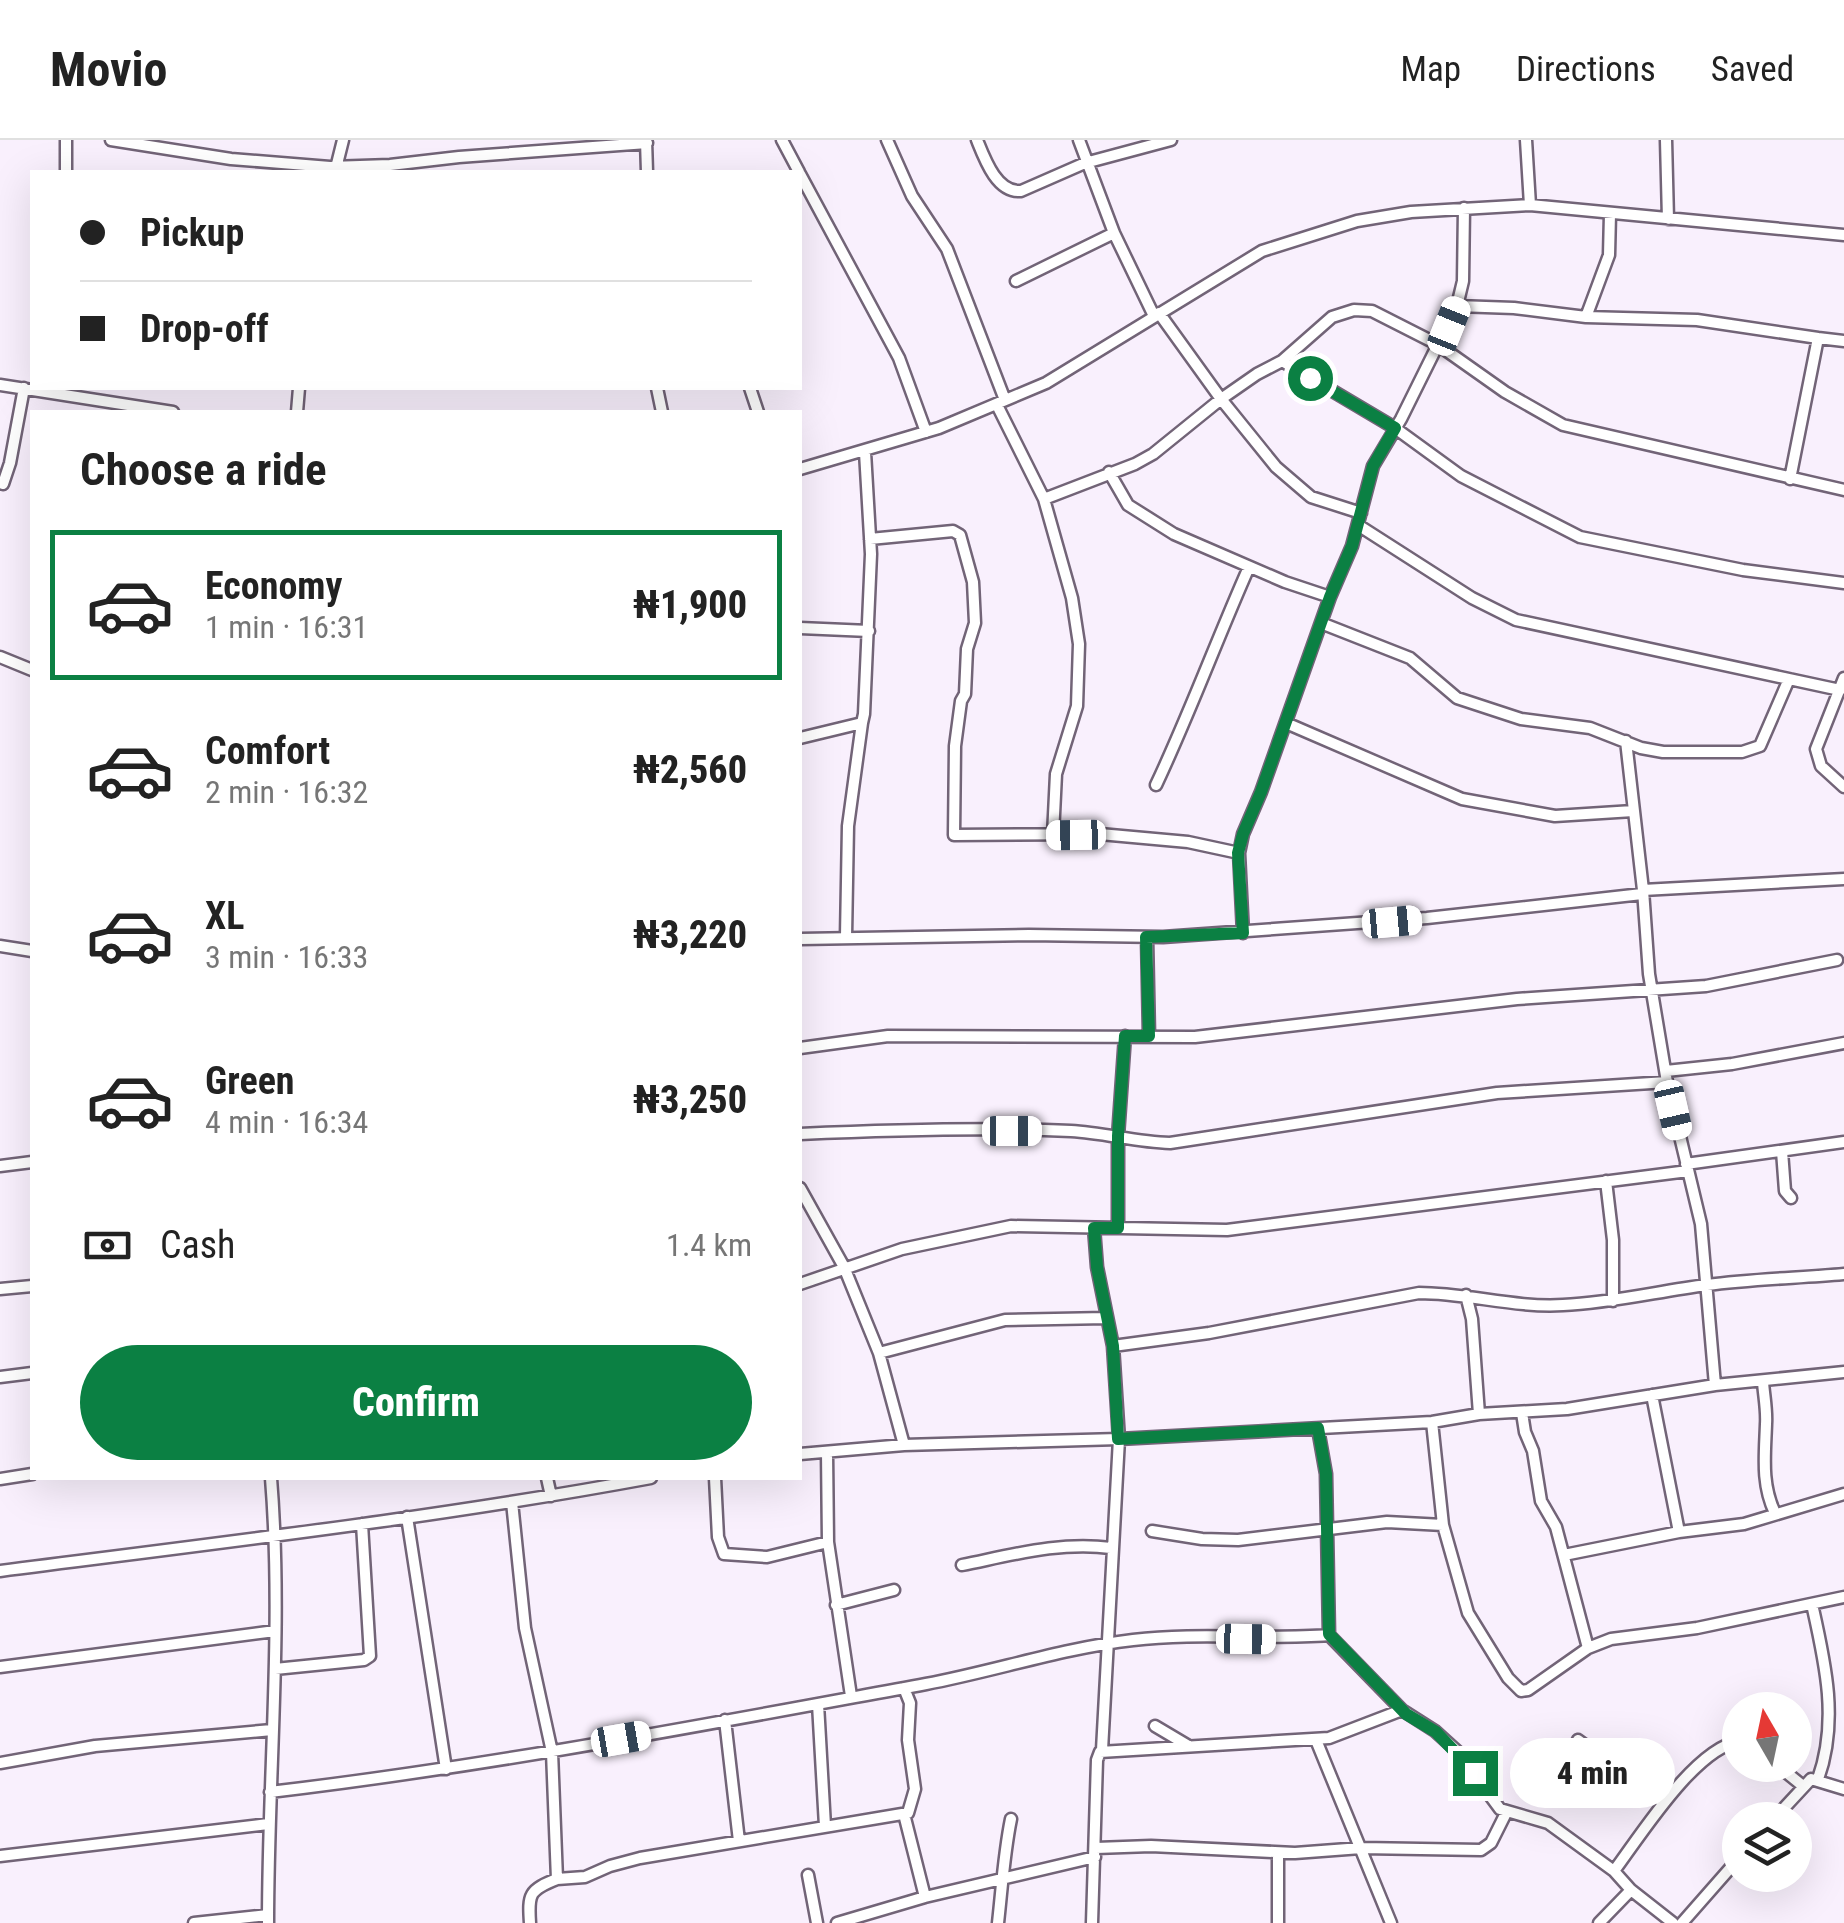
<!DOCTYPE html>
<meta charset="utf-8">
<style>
body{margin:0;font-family:"Roboto Condensed",sans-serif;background:#f2f2f2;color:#222;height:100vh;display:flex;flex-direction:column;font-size:38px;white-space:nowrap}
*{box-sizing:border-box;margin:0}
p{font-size:32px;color:#767676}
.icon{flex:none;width:55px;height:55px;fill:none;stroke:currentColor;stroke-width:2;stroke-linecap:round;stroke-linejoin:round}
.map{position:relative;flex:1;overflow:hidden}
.panel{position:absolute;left:30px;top:270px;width:772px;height:1070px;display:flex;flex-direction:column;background:#fff;border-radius:0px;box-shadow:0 10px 40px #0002}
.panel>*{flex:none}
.banner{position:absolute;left:30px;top:30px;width:772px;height:220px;border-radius:0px;box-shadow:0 10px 40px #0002;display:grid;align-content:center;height:220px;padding:0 50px;background:#fff}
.needle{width:65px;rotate:351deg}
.buttons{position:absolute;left:1722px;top:1552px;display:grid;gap:20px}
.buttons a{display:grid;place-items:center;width:90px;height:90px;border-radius:50%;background:#fff;box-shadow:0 10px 40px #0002;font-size:50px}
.end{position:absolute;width:45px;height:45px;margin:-22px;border:12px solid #0b8043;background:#fff;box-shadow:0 0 0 5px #fff}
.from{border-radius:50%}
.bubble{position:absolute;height:70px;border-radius:35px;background:#fff;box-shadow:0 10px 40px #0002;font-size:32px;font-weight:800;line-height:70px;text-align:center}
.car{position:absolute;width:30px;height:60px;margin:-30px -15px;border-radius:12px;box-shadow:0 0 8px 2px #0007;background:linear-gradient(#fff 24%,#345 0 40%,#fff 0 76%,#345 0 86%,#fff 0)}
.banner b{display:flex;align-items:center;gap:35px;height:95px;font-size:38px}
.banner b+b{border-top:2px solid #e0e0e0}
.banner i{width:25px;height:25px;background:#222}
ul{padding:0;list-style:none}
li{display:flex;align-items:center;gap:30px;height:150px;margin:0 20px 15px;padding:0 30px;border:5px solid transparent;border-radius:0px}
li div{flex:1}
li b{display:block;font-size:38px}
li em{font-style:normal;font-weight:800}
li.active{border-color:#0b8043}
li>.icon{width:90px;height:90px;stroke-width:1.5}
h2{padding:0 50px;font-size:45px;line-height:120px}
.pay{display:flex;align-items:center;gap:25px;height:110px;padding:0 50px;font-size:38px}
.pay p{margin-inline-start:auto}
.button{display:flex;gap:20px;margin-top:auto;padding:20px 50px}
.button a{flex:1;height:115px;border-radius:60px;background:#0b8043;color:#fff;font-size:40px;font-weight:800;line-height:115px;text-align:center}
header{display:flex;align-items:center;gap:60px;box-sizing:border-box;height:140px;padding:0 50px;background:#fff;border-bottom:2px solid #e0e0e0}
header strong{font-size:48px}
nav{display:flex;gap:55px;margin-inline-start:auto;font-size:35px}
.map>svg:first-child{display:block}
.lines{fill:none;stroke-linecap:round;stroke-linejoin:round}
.minor-casing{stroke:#726477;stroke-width:15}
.minor{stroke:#fff;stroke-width:10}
.route{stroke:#0b8043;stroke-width:12}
</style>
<header>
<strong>Movio</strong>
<nav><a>Map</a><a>Directions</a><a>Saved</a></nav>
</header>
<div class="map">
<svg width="1844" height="1783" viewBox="0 0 1844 1783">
<rect width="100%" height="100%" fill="#f9f0fd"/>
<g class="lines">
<defs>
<path id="minor" d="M66,0V32
M111,0L231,19L330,27L390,25L459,17L647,3
M646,0L647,32
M782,0L799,32
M887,0L912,56L947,109L1005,260
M977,0C985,20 997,53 1021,51L1085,23L1171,0
M1079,0L1114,93L1154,176
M1526,0L1530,65
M1666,0L1668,79
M335,32L343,0
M800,34L899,218L926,292
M1016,141L1114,93
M1457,166L1514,168L1586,177L1609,115L1610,74
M1159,173L1221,259L1276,327L1311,357L1361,373
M1586,177L1697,180L1818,198
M1282,221L1395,288L1461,336L1580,397L1743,430L1844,443
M0,245L173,272
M657,248L662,272
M750,248L758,272
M997,265L1044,359L1135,324L1153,314L1221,259L1257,234L1282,221L1332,177L1354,170L1372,171L1437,204L1505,252L1563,285L1844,350
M297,272L299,248
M800,329L939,288L1046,243L1262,111L1357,81L1411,72L1530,65L1844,95
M1109,332L1128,365L1174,394L1285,442L1330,457
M1790,339L1818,198L1844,201
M0,343L3,344L10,323L24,248
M1044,359L1072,458L1079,504L1077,566L1056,634L1053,695
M1358,385L1472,458L1516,480L1840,550
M870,399L953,391L960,395L973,442L975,483L967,509L965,554L961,561L955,606L954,695L1100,694L1188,702L1239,713
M1321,483L1410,518L1457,558L1521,579L1590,588L1641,608L1663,612H1742L1760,606L1789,539
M800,488L869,491
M0,517L32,530
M1844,538L1816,609L1821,626L1844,647
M1286,583L1462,659L1555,676L1633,671
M800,598L862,583L864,574L871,414L865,312
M1626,601L1643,750
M1156,645C1190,573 1217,499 1249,427
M1243,793L1239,713L1243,694L1261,652L1330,457L1352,406L1373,326L1401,279L1457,166L1463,141L1464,68
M846,796L848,686L862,583
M1147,797L1149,896
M800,799L1029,795L1163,797L1427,778L1642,754
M0,806L32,811
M800,908L888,896L1195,897L1517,859L1706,846L1837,820
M1666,931L1732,924L1844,903
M800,994C889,990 982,987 1071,991C1105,993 1136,1002 1170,1003L1497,953L1667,942
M1782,1011L1785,1051L1791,1058
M1686,1024L1844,1002
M0,1026L32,1022
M1606,1041L1613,1100V1161
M800,1048L844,1127L879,1213L904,1305
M1094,1088L1097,1127L1113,1206L1119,1299L1102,1610
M1118,1088V996L1125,896
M800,1144L902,1109L1011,1086L1227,1090L1688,1031
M0,1149L32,1146
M1466,1155L1472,1179L1479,1274
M1113,1206L1209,1193L1419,1153C1467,1153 1515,1168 1563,1165C1612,1163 1659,1151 1707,1145C1752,1139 1799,1138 1844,1134
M879,1213L1005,1180L1106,1178
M0,1237L32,1233
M1763,1242C1764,1256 1767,1270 1766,1284C1765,1315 1761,1344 1775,1373
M1715,1245L1701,1084L1667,942L1649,834L1643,750L1844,739
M1652,1255L1679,1392L1744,1384L1844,1354
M1522,1273L1525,1292L1533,1311L1541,1361L1556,1387L1588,1508
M1432,1282L1443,1385L1468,1473L1508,1538L1521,1551L1528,1550L1588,1508L1611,1499L1697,1488L1844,1457
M1318,1289L1326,1334L1329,1495L1402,1570
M827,1313L828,1402L851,1556
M800,1314L904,1305L1119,1299L1432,1282L1479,1274L1567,1269L1715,1245L1844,1232
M547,1338L551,1356
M715,1338L718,1397L724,1414L767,1417L828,1402
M0,1339L32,1334
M512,1362L525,1488L552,1612L557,1739C529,1750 528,1754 530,1783
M407,1377L446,1629
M1152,1391L1202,1399L1238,1400L1387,1382L1443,1385
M1564,1415L1679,1392
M962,1425C1012,1415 1061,1401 1111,1408
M0,1431C217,1403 435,1378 651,1338
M1812,1464C1825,1522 1839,1581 1818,1639
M836,1465L894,1450
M0,1527L275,1491
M275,1529L364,1520L370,1516L362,1384
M818,1564L825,1686
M725,1580L739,1701
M1155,1586L1187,1605
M1316,1600L1391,1783
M1578,1600L1664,1663
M0,1623L95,1606L272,1590
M1777,1625L1803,1646
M270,1652C490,1626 708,1584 926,1544C995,1531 1063,1508 1133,1500C1198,1492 1264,1500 1329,1495
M904,1674L925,1757
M1773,1680L1811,1639L1844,1649
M1096,1708L1151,1706L1295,1713L1361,1708L1481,1710L1491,1703L1507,1671
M0,1716L268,1684
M1614,1731C1641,1695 1695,1608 1740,1601
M808,1735L817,1783
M557,1739L585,1737L610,1726L640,1718L908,1673L915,1649L908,1600L910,1563L904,1548
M194,1783L268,1775
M268,1783C268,1634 283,1486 271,1338
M837,1783L925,1757L1095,1717
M998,1783C1002,1747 1004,1713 1011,1679
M1092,1783L1097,1620L1100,1612L1329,1598L1402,1570L1435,1591L1457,1611L1500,1669L1548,1683L1614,1731L1631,1750L1673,1783
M1278,1783V1713
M1599,1783L1631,1750
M1682,1783L1740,1717"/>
</defs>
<use href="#minor" class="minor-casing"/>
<use href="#minor" class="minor"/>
</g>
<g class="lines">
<path class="route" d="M1310,238L1395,288L1373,326L1352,406L1330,457L1261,652L1243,694L1238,713L1243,793L1146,797L1149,896H1125L1118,996V1088H1094L1097,1127L1113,1206L1118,1299L1318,1288L1326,1334L1329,1494L1406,1574L1436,1592L1475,1633"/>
</g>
</svg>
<div class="buttons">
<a><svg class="needle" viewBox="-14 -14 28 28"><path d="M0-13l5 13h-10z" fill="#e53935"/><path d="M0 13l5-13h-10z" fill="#767676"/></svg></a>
<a><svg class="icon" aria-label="layers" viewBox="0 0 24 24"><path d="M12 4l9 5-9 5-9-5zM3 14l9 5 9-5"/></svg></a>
</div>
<i class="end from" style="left:1310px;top:238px"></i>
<i class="end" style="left:1475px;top:1633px"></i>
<div class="bubble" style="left:1510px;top:1598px;width:165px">4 min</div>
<i class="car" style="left:1449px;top:186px;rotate:22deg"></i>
<i class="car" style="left:1076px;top:695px;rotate:269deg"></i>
<i class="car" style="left:1392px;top:782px;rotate:85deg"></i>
<i class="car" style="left:1673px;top:970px;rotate:167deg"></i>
<i class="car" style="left:1012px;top:991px;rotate:90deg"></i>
<i class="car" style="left:1246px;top:1499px;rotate:91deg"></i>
<i class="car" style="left:621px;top:1599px;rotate:80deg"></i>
<div class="banner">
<b><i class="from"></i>Pickup</b>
<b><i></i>Drop-off</b>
</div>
<section class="panel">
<h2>Choose a ride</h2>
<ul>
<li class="active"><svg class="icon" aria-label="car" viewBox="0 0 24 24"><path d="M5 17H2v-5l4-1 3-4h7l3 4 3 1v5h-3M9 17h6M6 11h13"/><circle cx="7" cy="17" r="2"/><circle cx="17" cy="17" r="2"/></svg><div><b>Economy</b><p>1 min · 16:31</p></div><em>₦1,900</em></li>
<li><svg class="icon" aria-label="car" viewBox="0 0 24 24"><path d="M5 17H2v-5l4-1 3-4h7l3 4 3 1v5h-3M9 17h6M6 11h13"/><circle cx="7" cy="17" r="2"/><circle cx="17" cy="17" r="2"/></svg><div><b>Comfort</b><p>2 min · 16:32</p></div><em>₦2,560</em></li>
<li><svg class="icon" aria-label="car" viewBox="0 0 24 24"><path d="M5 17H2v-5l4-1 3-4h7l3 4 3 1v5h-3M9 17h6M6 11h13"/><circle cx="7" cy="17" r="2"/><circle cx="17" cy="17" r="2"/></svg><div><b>XL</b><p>3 min · 16:33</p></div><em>₦3,220</em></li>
<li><svg class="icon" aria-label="car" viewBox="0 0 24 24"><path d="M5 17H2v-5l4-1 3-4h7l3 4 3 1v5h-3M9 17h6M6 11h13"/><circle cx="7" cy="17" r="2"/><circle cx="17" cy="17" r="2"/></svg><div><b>Green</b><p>4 min · 16:34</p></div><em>₦3,250</em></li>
</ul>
<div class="pay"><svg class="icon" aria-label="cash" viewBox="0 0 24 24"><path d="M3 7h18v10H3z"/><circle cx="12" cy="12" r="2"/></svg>Cash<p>1.4 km</p></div>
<div class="button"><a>Confirm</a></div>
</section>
</div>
